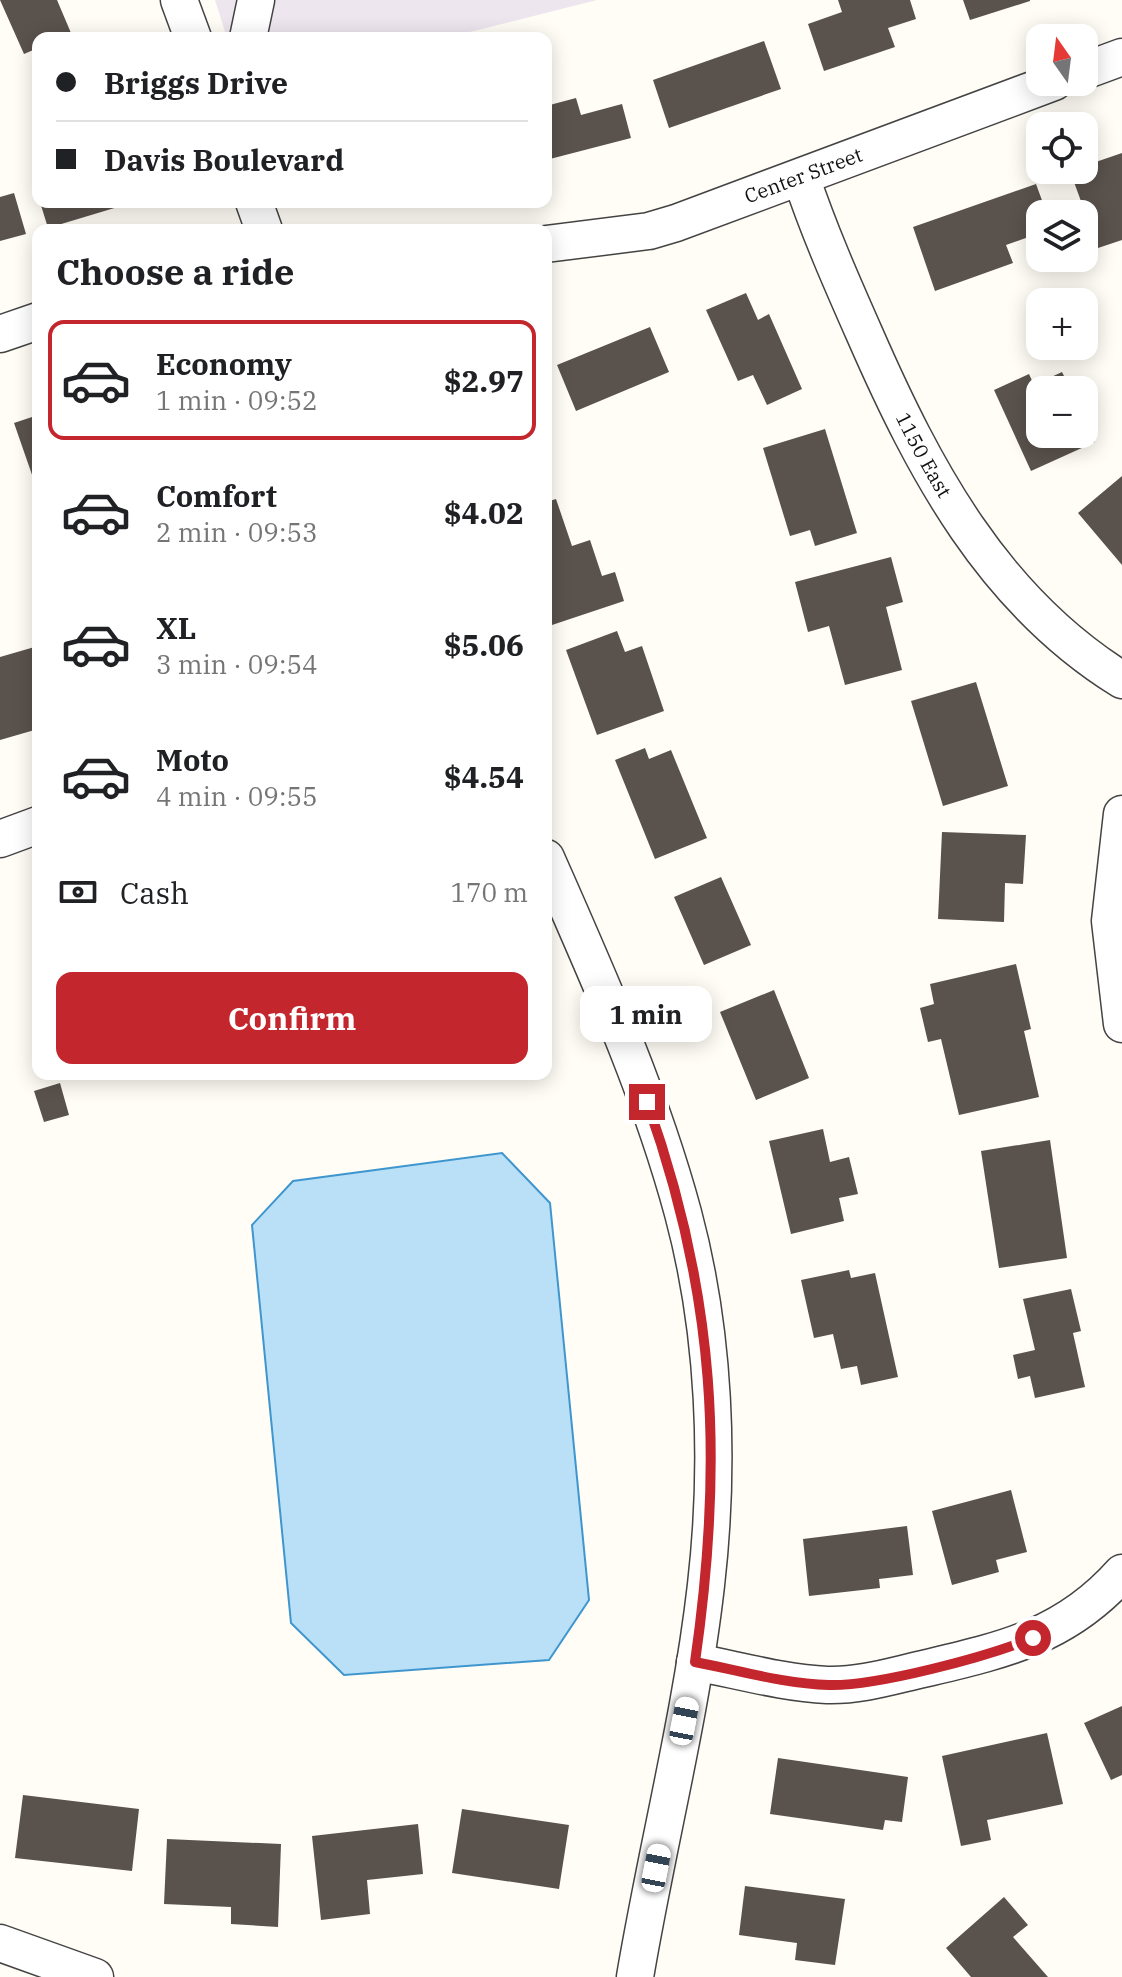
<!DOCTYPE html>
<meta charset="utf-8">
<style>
body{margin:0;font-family:"IBM Plex Serif",serif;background:#f6f6f6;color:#202124;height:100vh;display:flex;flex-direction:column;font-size:30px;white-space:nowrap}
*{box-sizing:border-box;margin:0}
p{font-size:26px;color:#757577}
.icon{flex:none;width:44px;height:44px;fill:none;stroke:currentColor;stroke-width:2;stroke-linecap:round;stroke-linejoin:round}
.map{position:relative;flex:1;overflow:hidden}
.panel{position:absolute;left:32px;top:224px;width:520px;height:856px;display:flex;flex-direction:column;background:#fff;border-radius:16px;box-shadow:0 4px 20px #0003}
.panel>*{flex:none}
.banner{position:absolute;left:32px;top:32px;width:520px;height:176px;border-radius:16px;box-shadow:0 4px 20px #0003;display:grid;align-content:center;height:176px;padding:0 24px;background:#fff}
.needle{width:52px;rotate:346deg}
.buttons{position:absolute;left:1026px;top:24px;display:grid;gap:16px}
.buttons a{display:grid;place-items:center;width:72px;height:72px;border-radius:16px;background:#fff;box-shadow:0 4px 20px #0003;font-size:40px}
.end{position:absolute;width:36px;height:36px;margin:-18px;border:10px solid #c4262e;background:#fff;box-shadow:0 0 0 4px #fff}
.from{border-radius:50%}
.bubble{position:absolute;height:56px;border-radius:16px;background:#fff;box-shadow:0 4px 20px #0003;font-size:26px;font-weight:700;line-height:56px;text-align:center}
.car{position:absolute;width:24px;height:48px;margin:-24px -12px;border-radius:10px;box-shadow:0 0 6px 2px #0007;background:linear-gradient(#fff 24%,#345 0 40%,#fff 0 76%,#345 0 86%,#fff 0)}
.banner b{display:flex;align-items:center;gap:28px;height:76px;font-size:30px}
.banner b+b{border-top:2px solid #e0e0e0}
.banner i{width:20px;height:20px;background:#202124}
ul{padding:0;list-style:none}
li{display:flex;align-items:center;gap:24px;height:120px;margin:0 16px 12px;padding:0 8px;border:4px solid transparent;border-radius:16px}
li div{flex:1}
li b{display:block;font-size:30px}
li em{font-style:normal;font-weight:700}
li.active{border-color:#c4262e}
li>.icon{width:72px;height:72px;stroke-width:1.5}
h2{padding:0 24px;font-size:36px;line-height:96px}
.pay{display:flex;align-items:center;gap:20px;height:88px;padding:0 24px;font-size:30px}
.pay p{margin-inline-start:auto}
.cta{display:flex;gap:16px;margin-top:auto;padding:16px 24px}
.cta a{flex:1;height:92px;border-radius:16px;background:#c4262e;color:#fff;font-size:32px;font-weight:700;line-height:92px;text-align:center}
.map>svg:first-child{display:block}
.industrial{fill:#eee6ef}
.water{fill:#b9e0f7;stroke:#3f96cf;stroke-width:2}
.building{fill:#5a524d}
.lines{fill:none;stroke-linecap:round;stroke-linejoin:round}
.minor-casing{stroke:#444;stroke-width:39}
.minor{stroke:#fff;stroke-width:36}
.route{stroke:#c4262e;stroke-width:10}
.labels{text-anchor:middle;stroke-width:8;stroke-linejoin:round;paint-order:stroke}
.street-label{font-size:20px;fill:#111;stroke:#fff}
</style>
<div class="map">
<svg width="1122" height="1977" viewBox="0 0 1122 1977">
<rect width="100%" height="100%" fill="#fffdf5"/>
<path class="industrial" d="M215,0H597L446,38H227Z"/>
<path class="water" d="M502,1153L550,1203L589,1600L549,1660L344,1675L291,1623L252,1225L293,1181Z"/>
<path class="building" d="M0,0H57L71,33L61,38H38V48L24,54Z
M838,0H910L916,19L888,28L895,47L824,71L808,24L842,12Z
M963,0H1030V1L970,20Z
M764,41L781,89L669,128L653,80Z
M576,98L581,115L622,104L631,138L546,160V106Z
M1122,153V240L1098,248L1070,171L1084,170V166Z
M1036,184L1047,214H1040V233L1006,245L1013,263L935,291L913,227Z
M14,193L26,234L0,241V197Z
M40,202H131V203L48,228Z
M746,293L758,320L769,314L802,389L767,405L753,375L738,381L706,310Z
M650,327L669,372L576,411L557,365Z
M1062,372L1071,390H1040V434H1084V419L1095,442L1031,471L994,390L1029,374L1034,385Z
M38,415V492L14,423Z
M825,429L857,533L815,546L810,530L790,536L763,448Z
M1122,476V565L1078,513Z
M556,499L572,546L590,540L602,576L615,572L624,601L546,627V502Z
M891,557L903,602L886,607L902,670L845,685L829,626L808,632L795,582Z
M617,631L625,652L642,646L664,711L597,735L566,650Z
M38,646V729L0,740V657Z
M976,682L1008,786L943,806L911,701Z
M645,748L649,759L671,750L707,838L655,859L615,760Z
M942,832L1026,835L1023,884L1005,883L1004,922L938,919Z
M721,877L751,945L704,965L674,897Z
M1016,964L1031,1029L1024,1031L1039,1097L959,1115L941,1039L928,1042L920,1008L934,1004L930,984Z
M774,990L809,1078L756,1100L720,1012Z
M60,1083L69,1115L44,1122L34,1091Z
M823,1129L830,1162L849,1157L858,1194L839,1198L844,1221L791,1234L769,1141Z
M1050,1140L1067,1258L999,1268L981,1151Z
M849,1270L851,1278L875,1273L898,1377L861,1385L857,1366L841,1369L833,1334L814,1338L801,1280Z
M1071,1289L1081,1331L1073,1333L1085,1387L1035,1398L1030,1376L1018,1379L1013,1355L1035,1350L1023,1299Z
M1011,1490L1027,1552L996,1560L999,1572L952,1585L932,1511Z
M907,1526L913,1575L879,1579L880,1588L809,1596L803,1539Z
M1122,1706V1775L1111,1780L1084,1723Z
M1047,1733L1063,1804L987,1820L991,1840L961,1846L942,1756Z
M778,1758L908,1777L902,1822L885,1820L883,1830L770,1814Z
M23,1795L139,1809L132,1871L15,1858Z
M462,1809L569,1825L559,1889L452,1873Z
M418,1824L423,1874L367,1880L370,1914L321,1920L312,1836Z
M167,1839L281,1844L278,1927L231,1924V1907L164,1904Z
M745,1886L845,1899L835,1965L795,1960L797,1943L739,1935Z
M1004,1897L1028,1925L1013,1937L1048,1977H971L946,1948Z"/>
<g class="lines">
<defs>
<g id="minor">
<path d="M179,0L193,38"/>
<path d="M248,38L256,0"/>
<path d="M1084,71L1122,57"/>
<path id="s1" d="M801,177C819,231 842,283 865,335C924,470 993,600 1122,680"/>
<path d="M254,202L264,230"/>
<path id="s2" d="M546,244L649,231L676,223L1054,82"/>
<path d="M0,334L38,321"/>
<path d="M1122,814L1110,921L1122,1024"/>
<path d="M0,839L38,825"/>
<path d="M546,858C597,974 650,1091 683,1213C715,1332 720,1463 706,1585C691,1717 657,1846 635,1977"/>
<path d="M695,1662C738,1670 783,1683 827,1685C860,1686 892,1676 923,1669C1003,1650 1065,1637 1122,1573"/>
<path d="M0,1943L95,1977"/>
</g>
</defs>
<use href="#minor" class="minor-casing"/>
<use href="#minor" class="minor"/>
</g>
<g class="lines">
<path class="route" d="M647,1102C716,1295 724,1461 695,1662C738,1670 784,1684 829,1685C878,1686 986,1657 1033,1638"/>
</g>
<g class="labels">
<g class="street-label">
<text dy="7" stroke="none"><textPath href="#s2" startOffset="268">Center Street</textPath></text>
<text dy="7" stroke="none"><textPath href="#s1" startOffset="304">1150 East</textPath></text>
</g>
</g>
</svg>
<div class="buttons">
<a><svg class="needle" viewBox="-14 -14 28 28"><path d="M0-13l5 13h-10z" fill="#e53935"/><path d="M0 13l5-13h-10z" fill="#757577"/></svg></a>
<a><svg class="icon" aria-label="locate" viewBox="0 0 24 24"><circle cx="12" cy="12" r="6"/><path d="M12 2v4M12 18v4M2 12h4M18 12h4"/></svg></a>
<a><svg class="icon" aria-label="layers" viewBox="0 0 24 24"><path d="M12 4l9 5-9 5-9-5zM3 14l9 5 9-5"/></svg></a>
<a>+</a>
<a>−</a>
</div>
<i class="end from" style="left:1033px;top:1638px"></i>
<i class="end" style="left:647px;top:1102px"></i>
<div class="bubble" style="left:580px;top:986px;width:132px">1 min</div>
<i class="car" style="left:684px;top:1721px;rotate:11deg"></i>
<i class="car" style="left:656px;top:1868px;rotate:11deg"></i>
<div class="banner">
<b><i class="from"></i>Briggs Drive</b>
<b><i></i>Davis Boulevard</b>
</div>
<section class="panel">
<h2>Choose a ride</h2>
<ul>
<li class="active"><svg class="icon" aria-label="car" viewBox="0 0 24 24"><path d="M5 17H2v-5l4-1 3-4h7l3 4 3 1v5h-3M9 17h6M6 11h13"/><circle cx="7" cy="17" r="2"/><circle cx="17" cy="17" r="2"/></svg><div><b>Economy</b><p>1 min · 09:52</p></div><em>$2.97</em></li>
<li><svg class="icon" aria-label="car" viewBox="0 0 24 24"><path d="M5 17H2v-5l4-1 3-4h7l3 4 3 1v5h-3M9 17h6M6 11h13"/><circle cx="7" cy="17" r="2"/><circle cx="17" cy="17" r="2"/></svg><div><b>Comfort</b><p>2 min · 09:53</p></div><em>$4.02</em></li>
<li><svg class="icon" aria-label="car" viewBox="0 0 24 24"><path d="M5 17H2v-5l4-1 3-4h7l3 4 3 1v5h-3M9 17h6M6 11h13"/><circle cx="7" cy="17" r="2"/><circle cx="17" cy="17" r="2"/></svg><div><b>XL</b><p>3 min · 09:54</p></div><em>$5.06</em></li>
<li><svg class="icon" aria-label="car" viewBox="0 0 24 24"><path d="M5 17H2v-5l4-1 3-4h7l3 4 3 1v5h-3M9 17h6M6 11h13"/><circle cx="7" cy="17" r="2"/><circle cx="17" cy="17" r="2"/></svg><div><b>Moto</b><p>4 min · 09:55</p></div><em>$4.54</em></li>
</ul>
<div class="pay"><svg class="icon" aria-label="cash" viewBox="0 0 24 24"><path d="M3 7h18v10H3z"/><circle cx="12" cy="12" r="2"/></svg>Cash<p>170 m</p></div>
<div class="cta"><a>Confirm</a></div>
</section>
</div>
